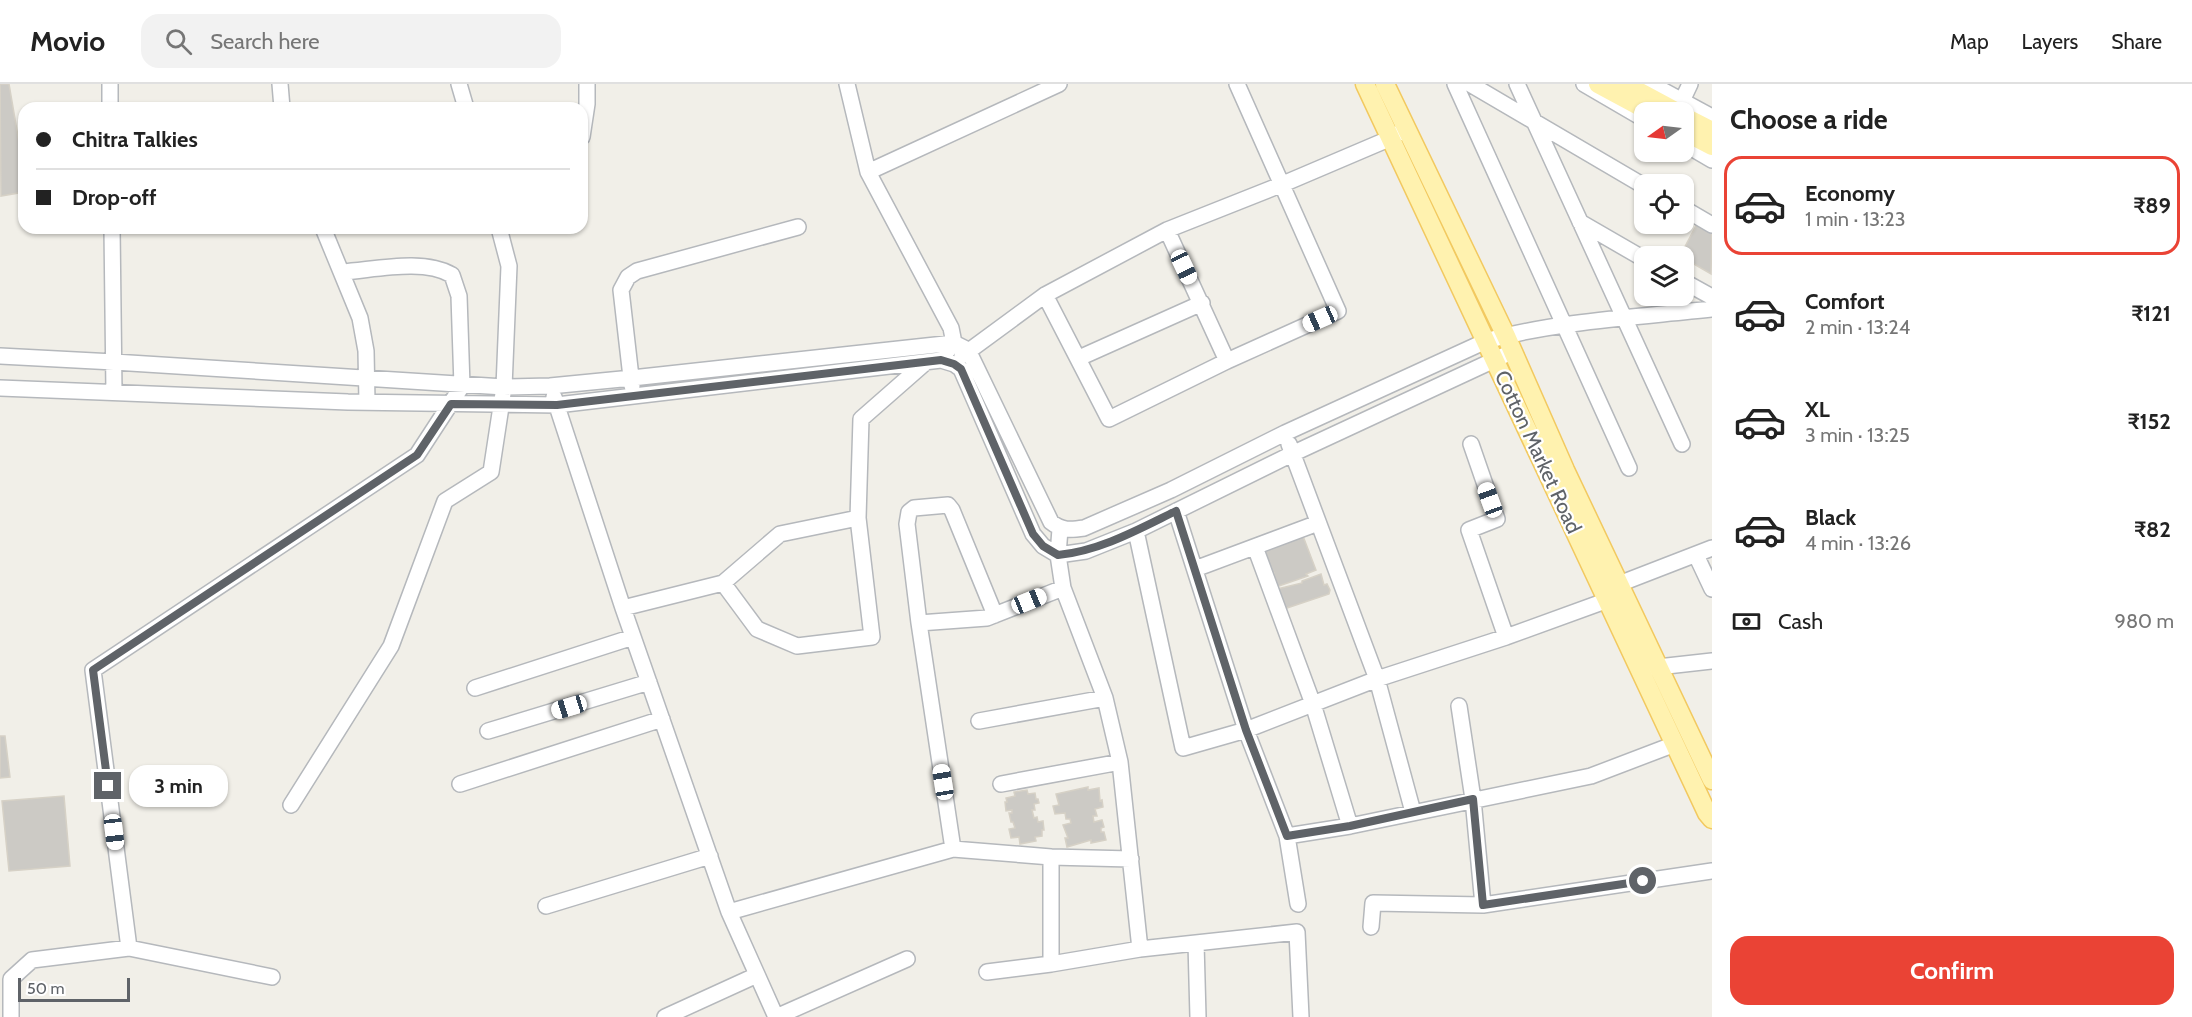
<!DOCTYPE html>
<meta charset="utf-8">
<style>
body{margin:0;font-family:Cabin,sans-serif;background:#f2f2f2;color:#222;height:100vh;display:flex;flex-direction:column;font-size:22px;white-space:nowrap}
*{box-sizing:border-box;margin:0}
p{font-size:20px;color:#767676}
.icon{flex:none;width:33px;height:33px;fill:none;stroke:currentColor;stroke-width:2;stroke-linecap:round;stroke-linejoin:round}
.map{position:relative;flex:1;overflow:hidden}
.details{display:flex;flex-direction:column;background:#fff;width:480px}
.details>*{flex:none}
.top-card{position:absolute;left:18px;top:18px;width:570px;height:132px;border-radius:18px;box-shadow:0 2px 4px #0004;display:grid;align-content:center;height:132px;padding:0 18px;background:#fff}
.needle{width:39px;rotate:256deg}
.buttons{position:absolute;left:1634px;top:18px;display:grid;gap:12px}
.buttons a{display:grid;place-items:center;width:60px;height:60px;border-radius:12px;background:#fff;box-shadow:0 2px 4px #0004;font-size:30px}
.scale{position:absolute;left:18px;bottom:15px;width:112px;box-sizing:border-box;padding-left:6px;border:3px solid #5f6368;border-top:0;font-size:16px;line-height:21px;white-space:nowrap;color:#5f6368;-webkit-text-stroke:4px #fff;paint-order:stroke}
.end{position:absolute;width:27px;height:27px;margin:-14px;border:8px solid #5f6368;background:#fff;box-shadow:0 0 0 3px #fff}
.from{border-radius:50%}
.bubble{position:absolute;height:42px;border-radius:18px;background:#fff;box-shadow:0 2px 4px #0004;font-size:20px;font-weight:800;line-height:42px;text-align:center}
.car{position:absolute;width:18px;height:36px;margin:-18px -9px;border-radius:8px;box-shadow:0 0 4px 2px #0007;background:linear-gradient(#fff 24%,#345 0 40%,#fff 0 76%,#345 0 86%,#fff 0)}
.top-card b{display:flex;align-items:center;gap:21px;height:57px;font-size:22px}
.top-card b+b{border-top:2px solid #e0e0e0}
.top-card i{width:15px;height:15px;background:#222}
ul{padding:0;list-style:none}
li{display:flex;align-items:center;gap:18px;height:99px;margin:0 12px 9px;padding:0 6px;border:3px solid transparent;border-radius:18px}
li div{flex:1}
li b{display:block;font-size:22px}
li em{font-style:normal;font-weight:800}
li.current{border-color:#ea4335}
li>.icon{width:54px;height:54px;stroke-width:1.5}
h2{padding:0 18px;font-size:27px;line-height:72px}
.pay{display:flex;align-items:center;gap:15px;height:66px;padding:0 18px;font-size:22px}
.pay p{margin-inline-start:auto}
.cta{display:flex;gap:12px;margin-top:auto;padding:12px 18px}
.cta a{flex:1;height:69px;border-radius:18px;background:#ea4335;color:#fff;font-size:24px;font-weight:800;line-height:69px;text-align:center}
header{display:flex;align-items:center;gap:36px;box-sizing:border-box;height:84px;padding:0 30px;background:#fff;border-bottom:2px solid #e0e0e0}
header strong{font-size:28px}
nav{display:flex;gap:33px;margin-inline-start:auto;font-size:21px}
.search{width:420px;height:54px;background:#f2f2f2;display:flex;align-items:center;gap:15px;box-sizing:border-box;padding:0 21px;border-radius:18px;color:#767676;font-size:22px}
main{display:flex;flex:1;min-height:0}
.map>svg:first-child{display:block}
.building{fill:#cccac5;stroke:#d6d1c6;stroke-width:1.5}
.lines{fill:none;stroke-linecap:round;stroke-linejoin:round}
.minor-casing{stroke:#b5b8bc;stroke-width:18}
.major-casing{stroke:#f2c960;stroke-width:21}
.minor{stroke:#fff;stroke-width:15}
.major{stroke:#fff2af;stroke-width:18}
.route{stroke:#5f6368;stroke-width:8}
.labels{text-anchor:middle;stroke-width:4.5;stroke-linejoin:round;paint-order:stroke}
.street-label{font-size:21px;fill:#5f6368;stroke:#fff}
</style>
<header>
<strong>Movio</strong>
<div class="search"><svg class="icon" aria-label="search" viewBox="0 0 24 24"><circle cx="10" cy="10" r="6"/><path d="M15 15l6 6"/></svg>Search here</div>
<nav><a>Map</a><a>Layers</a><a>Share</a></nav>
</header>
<main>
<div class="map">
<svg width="1712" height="933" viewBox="0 0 1712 933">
<rect width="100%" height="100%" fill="#f1efe8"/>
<path class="building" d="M0,0H9L24,87V108L1,112Z
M1698,138L1712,145L1711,190L1680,172Z
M1303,452L1316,486L1306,490L1308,492L1276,503L1274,489L1272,490L1261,467Z
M1321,490L1324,501L1327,500L1330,506L1329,510L1284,525L1277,505L1302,499V497Z
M0,652H5L10,693L0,694Z
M1088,703V706L1099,704L1100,717L1102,716L1103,723L1095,725L1097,732H1093L1094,738L1102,736L1104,743L1101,744V748H1104L1106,756L1091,759V756L1067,763L1065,754H1068L1063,741L1071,739L1070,735H1066L1065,729L1055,730L1053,722L1059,721L1056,710Z
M1027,706L1028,710L1035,709L1036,715H1038L1039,719L1034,720L1035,726H1032L1034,734L1037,733L1038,738L1043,737L1044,746H1042V752L1035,753L1036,757L1020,760L1019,753L1011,754L1009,745L1015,744L1013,738H1011L1009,729H1012V726L1006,727L1005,718H1007L1006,714L1015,712L1014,708Z
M64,712L70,782L9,787L2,717Z"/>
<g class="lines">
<defs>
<path id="minor" d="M110,0V24
M280,0L282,24
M459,0L466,24
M847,0L868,88L951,244L954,259L948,266
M1455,0L1629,384
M1470,0L1644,102
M1517,0L1682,360
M1584,0L1644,35
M1651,0L1712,33
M1682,17L1690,0
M582,53L587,20V0
M1683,59L1712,76
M868,88L1059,0
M1683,124L1712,141
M1580,138L1644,175
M112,144L114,308
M323,144L360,234L366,267L367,318
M1167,146L1227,277
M1683,197L1712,213
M1045,211L1109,335L1227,277L1338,227L1237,0
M0,272L114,278L504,303L550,302L632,294L954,259L968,266L1051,438C1062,447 1071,446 1084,444L1171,406L1285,349L1486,257C1557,237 1639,233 1712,225
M962,272L1045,211L1167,146L1283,100L1391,54L1407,44
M1079,274L1202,219
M632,302L621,206L628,193L637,187L798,143
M0,304L348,318L557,321L941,276L954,280L961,285L1033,450L1043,462L1058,471L1086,467L1136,447L1292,370L1505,271
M554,313L623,524L729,828L776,933
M1289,360L1377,595L1413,728
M1471,360L1497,435L1469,446L1506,553
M1176,427L1246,646L1287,752L1350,742L1591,692L1675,660
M1060,445L1058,471L1063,504L1105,614L1120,678L1140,865
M1136,447L1183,664L1246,646L1377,595L1506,553L1608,516
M1255,463L1313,620L1350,742
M1696,471L1712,505
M1195,485L1318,439
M723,499L780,450L858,434
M1619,500L1712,464
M623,524L723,499L757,545L797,562L872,553L858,434L861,335L926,278
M919,539L987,534L1063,504
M1649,584L1712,577
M475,604L633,553
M1459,622L1473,715L1483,821
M979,637L1105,614
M488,647L649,598
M460,700L662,635
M1001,700L1120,678
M291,721L391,562L445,417L491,388L504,303L509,182L499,144
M1287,752L1298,820
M953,765L1051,773
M546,822L710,772
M729,828L953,765L919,539L907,440L909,428L914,424L948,421L952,426L995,531
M1371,843L1373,819L1483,821L1712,787
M1196,859L1198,933
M129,864L93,586L417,371L462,302L459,212L452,191C423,174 374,186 342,188
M1051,880L1140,865L1297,848L1301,933
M987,888L1051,880V773L1131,775
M11,933V895L32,876L129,864L272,893
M665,933L757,891
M776,933L907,875"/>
<path id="major" d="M1365,0L1707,729L1712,735
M1385,0L1506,252L1565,386L1712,696
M1598,0L1650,28
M1625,0L1677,28
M1683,32L1712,47
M1683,47L1712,62"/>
</defs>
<use href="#minor" class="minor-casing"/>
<use href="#major" class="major-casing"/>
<use href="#minor" class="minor"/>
<use href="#major" class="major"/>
</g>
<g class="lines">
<path class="route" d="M108,702L93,586L417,371L451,320L557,321L941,276L954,280L961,285L1033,450L1043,462L1058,471C1100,467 1139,445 1176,427L1246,646L1287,752L1350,742L1473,715L1483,821L1643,797"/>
</g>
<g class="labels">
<g class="street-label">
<text transform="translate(1538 368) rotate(65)" y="7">Cotton Market Road</text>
</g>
</g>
</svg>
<div class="buttons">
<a><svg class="needle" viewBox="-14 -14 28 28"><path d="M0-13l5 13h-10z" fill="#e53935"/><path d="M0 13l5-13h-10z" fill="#767676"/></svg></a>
<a><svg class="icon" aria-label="locate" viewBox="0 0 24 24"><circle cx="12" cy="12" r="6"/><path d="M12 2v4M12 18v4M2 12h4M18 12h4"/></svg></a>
<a><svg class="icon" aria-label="layers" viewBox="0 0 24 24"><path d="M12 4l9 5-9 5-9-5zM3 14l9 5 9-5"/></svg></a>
</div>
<div class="scale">50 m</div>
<i class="end from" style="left:1643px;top:797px"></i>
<i class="end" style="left:108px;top:702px"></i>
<div class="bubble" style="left:129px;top:681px;width:99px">3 min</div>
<i class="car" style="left:1184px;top:183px;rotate:155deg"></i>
<i class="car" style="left:1320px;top:235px;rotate:246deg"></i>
<i class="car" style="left:1490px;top:416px;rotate:340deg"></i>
<i class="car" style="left:1029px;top:517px;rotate:68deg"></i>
<i class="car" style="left:569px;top:623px;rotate:253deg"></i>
<i class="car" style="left:943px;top:698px;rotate:351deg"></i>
<i class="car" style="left:114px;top:748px;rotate:173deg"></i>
<div class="top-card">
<b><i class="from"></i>Chitra Talkies</b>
<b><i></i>Drop-off</b>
</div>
</div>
<section class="details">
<h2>Choose a ride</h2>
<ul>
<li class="current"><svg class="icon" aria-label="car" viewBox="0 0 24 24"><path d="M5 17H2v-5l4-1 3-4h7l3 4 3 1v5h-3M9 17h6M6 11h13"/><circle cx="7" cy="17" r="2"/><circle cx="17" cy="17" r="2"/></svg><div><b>Economy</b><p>1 min · 13:23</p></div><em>₹89</em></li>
<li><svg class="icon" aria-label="car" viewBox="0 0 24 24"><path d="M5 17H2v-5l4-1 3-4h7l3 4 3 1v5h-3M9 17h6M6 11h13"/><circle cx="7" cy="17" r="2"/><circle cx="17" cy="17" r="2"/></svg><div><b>Comfort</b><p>2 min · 13:24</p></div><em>₹121</em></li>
<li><svg class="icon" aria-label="car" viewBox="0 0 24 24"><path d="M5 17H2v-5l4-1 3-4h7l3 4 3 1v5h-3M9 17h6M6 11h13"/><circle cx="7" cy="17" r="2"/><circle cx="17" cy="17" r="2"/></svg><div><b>XL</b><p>3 min · 13:25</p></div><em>₹152</em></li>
<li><svg class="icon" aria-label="car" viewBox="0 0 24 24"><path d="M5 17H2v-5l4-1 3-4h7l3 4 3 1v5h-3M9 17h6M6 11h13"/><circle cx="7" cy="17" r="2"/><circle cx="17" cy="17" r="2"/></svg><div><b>Black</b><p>4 min · 13:26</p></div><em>₹82</em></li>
</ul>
<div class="pay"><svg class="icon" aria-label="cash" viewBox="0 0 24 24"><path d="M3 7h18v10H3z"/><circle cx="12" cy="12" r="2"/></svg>Cash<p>980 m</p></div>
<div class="cta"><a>Confirm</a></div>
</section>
</main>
